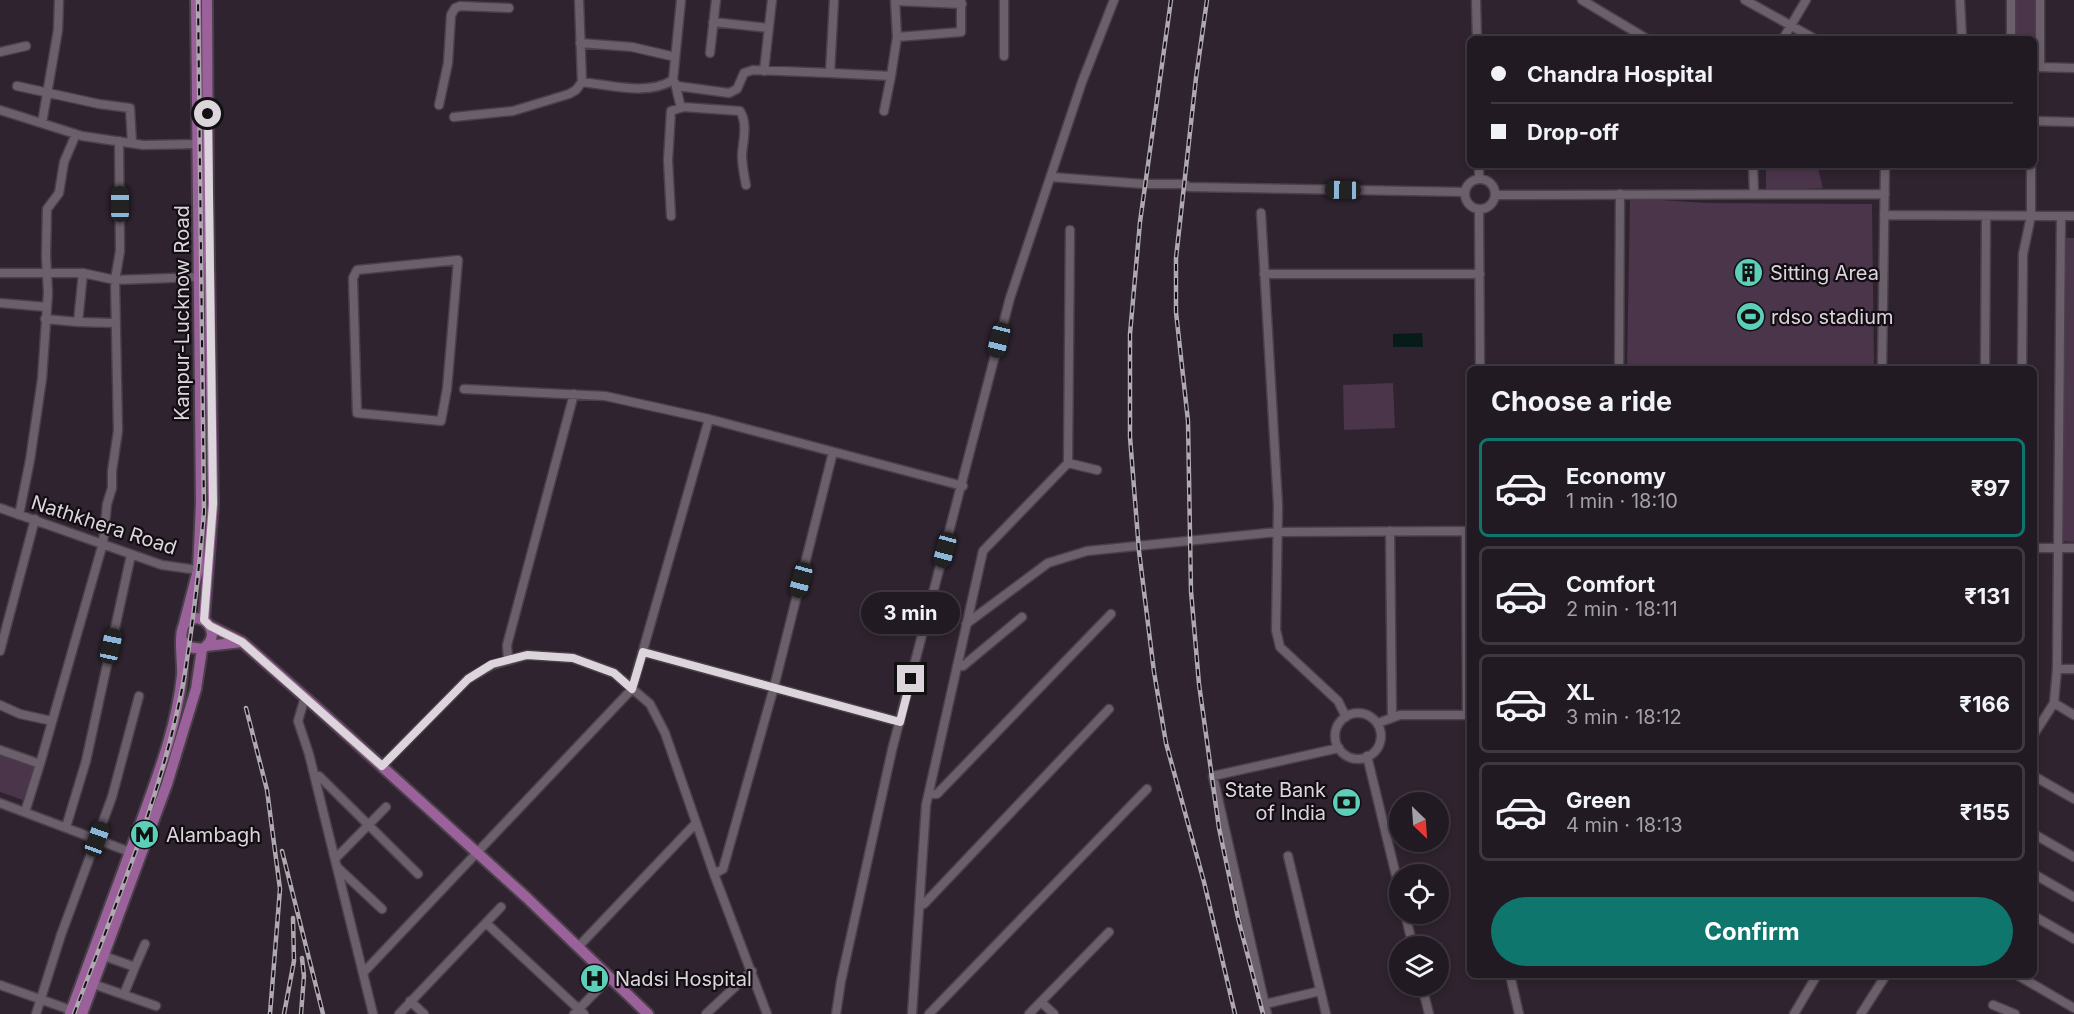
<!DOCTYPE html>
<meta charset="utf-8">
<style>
body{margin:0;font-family:Inter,sans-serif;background:#2a232a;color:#f1f3f6;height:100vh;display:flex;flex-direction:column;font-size:22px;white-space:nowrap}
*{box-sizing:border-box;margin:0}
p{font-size:20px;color:#a2a1a5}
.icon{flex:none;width:33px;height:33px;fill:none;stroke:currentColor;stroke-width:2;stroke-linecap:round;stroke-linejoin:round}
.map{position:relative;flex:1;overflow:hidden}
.sheet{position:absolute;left:1467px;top:366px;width:570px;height:612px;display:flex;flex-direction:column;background:#221a22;border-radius:9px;box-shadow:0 3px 9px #0003,0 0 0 2px #3f3840}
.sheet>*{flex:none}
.hud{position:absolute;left:1467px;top:36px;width:570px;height:132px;border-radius:9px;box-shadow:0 3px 9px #0003,0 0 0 2px #3f3840;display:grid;align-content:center;height:132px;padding:0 24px;background:#221a22}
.needle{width:39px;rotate:155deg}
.tools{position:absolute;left:1389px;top:792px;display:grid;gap:12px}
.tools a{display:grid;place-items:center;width:60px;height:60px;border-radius:50%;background:#221a22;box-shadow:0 3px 9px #0003,0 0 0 2px #3f3840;font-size:30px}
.end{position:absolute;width:27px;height:27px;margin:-14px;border:8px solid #ddd5dc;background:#111;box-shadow:0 0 0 3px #111}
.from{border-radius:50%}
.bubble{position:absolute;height:42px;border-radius:21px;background:#221a22;box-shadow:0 3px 9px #0003,0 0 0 2px #3f3840;font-size:20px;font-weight:700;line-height:42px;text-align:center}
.car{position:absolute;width:18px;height:36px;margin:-18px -9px;border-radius:8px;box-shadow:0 0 4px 2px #0007;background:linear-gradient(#222 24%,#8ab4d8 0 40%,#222 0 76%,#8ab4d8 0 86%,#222 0)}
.hud b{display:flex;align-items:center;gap:21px;height:57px;font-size:22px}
.hud b+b{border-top:2px solid #3f3840}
.hud i{width:15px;height:15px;background:#f1f3f6}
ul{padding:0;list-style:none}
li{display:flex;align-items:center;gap:18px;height:99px;margin:0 12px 9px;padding:0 12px;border:3px solid #3f3840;border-radius:9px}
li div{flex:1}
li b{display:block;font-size:22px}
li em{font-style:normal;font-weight:700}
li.current{border-color:#0f766e}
li>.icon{width:54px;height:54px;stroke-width:1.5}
h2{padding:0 24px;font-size:27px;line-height:72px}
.primary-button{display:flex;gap:12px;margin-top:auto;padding:12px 24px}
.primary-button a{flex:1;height:69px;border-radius:36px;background:#0f766e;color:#fff;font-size:24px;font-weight:700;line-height:69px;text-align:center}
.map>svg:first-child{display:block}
.green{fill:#4a354a}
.water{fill:#071c18}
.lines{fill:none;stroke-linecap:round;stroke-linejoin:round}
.minor-casing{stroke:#4a4049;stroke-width:11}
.major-casing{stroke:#4a4049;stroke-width:14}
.minor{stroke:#6c5f6c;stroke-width:8}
.major{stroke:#9a619a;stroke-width:10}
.rail-casing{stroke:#b0a8b0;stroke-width:4.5}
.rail{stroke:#130e13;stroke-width:2;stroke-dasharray:7;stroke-linecap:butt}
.route{stroke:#ddd5dc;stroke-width:8}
.labels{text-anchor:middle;stroke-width:4.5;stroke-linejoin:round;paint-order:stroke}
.poi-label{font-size:20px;fill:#ddd5dc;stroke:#130e13;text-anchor:start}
.street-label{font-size:20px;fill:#ddd5dc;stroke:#130e13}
</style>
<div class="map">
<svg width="2074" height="1014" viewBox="0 0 2074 1014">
<rect width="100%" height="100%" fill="#2e232e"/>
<path class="green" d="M2016,0H2036V64H2034V39H2016Z
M1766,165H1817L1823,188L1766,191Z
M1630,198L1706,203L1872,204L1874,369H1627Z
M2066,238H2074V542L2062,541Z
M1393,383L1395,428L1344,430L1343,385Z
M0,754L35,766L23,800L0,792Z"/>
<path class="water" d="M1422,333L1423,347H1393V334Z"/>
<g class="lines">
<defs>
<path id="minor" d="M834,0L830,73L891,76L884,111
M1476,0L1477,39
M1582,0L1647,39
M1745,0L1815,39
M1960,0L1962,39
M2040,0V67
M896,1L962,4
M713,22L769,28
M897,37L961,32V0
M1783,39L1806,0
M2011,39V0
M580,43L632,47L671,56
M0,52L26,46
M710,53L716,0
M1004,56V0
M2035,67L2074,68
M764,71L772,0
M891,76L897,37L895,0
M582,82C610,85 648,96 673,80L681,0
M675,83L681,108
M17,86L99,104L130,108L132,143
M677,86L729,93L737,89L744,73L753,70L830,73
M439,105L448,63L451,15L455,8L460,6L509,8
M0,110L82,136L143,145L198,144
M454,117L513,111L569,94L576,90L582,82L579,0
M2034,121L2074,122
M42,123L58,30L59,0
M1479,165V179
M1753,165L1754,194
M1051,177L1144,184H1184L1189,187L1465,192
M1465 194a15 15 0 1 1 30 0a15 15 0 1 1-30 0Z
M1495,195L1885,194
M1479,209L1480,369
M1261,213L1278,505L1276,630L1280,647L1338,701L1346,717
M1884,215L2074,216
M671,216L668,160L671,111L683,107L740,111C748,124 743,140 742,155C742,166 744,175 746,185
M458,260L447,389L441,421L357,413L353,278L357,270Z
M0,273H83L115,280L199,277
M83,273L78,322L115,323
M1264,274H1480
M0,303L47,307
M45,319L78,322
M1619,369L1620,194
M1882,369L1885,165
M1985,369L1986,216
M2022,369L2023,254L2031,216V165
M464,389L605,396L709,419L963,486
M1068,463L1097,470
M0,508L162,565L198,570
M19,515L30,460L42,379L48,293L46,256L47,209L59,193L64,162L76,134
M1390,531L1392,718
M1466,531L1467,715
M2034,548H2074
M966,624L1048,563L1087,551L1277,532L1470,531
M0,651L35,519
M643,652L900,722
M508,660L507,645L574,394
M957,666H963L1022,617
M2057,669H2074
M305,697L298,721L309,754L373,1014
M2054,703L2074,715
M0,705L20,714L52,721
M1335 736a23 23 0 1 1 46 0a23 23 0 1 1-46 0Z
M1378,723L1400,715H1470
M2034,734L2054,703L2057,669L2061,216
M0,750L40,764
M1367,756L1400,892
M382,766L468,679L492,665L527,655L573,658L614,673L650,704L665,733L714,874L767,1014
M315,776H319L418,874
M2034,776L2074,799
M929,794H937L1111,614
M0,803L130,852
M25,812L40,764L103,543L107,504L112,488V471L118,431L115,280L120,251L119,141
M66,827L86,761L131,555
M2034,834L2074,857
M1288,856L1326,1014
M335,859L386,807
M337,867L382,909
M714,874L723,869L774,687L833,452
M2034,874L2074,897
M919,906L924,904L1109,709
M1405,914L1413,946
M2034,916L2074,939
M486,923L584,1014
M578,947L696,823
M104,956L135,967L124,994
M135,967L145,944
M363,973L632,689L709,419
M1510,975L1519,1014
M2017,975L2074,1008
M93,984L156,1006
M0,985L82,1014
M1422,986L1429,1014
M410,1001L424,1014
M1041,1002L1054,1014
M1265,1004L1320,991
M1993,1005L2015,1014
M36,1014L61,935L112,797L139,696
M399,1014L501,907
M574,1014L610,977
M706,1014L752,971
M836,1014L841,981L892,750L1010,298L1082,82L1114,0
M912,1014L926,805L983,551L1068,463L1070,230
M929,1014L1147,789
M1029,1014L1109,932
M1267,1014L1213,776L1339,748
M1794,1014L1817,975
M1861,1014L1886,975"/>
<path id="major" d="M204,620L213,504L208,199L207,0
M184,624L198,570L201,503L196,0
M210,626L242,642L314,705L526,897L648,1014
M206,646L242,642
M70,1014C93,951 117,888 140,825C157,777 177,727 182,675C183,662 177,630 186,622C203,608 225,636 202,649L188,647L182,640
M82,1014L167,784L196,689L202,649"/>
</defs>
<use href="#minor" class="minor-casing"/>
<use href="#major" class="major-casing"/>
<use href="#minor" class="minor"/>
<use href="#major" class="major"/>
<defs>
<path id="rail" d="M1171,0L1140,222L1130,334V437L1139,551L1154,672L1166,743L1204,882L1235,1014
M1207,0L1196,78L1176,258V312L1188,421L1191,591L1199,684L1219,828L1238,918L1263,1014
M246,708L267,790L280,889L270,1014
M282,851L323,1014
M74,1014C115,906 161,798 183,684C193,627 199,569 204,512L198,0
M284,1014L294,961L293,918
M301,1014L304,976L302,958"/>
</defs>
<use href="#rail" class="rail-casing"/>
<use href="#rail" class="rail"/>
</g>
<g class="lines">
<path class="route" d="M208,114L213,504L204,620L210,626L242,642L382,766L468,679L492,664L527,655L573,658L614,673L632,689L643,652L900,722L911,679"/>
</g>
<defs>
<symbol id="building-disc" viewBox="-11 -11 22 22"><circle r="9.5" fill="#5dceb8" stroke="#130e13"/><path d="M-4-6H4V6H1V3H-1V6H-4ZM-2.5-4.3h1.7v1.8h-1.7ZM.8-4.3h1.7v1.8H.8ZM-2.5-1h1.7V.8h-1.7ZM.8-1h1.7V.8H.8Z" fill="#111"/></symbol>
<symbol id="stadium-disc" viewBox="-11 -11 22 22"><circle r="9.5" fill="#5dceb8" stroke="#130e13"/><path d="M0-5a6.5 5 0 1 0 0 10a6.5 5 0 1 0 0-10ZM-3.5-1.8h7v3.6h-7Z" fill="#111"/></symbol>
<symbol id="bank-disc" viewBox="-11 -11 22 22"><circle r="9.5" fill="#5dceb8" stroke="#130e13"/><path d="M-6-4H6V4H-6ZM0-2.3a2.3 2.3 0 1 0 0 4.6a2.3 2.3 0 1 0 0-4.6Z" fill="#111"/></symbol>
<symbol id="metro-disc" viewBox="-11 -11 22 22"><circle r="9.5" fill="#5dceb8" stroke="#130e13"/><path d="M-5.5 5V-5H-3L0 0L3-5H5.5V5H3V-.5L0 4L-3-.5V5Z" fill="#111"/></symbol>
<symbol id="hospital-disc" viewBox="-11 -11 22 22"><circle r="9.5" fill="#5dceb8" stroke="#130e13"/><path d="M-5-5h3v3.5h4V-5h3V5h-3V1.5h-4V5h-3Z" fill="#111"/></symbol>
</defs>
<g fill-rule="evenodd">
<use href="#building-disc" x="1732" y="256" width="33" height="33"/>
<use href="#stadium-disc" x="1734" y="300" width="33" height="33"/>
<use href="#bank-disc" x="1330" y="786" width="33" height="33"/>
<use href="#metro-disc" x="128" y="818" width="33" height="33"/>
<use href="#hospital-disc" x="578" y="962" width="33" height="33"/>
</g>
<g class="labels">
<g class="poi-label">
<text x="1770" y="280">Sitting Area</text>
<text x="1771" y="324">rdso stadium</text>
<text x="1326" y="797" text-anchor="end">State Bank<tspan x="1326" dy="23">of India</tspan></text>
<text x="166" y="842">Alambagh</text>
<text x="615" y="986">Nadsi Hospital</text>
</g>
<g class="street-label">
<text transform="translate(182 313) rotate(-90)" y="7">Kanpur-Lucknow Road</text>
<text transform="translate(104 525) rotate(18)" y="7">Nathkhera Road</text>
</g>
</g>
</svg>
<div class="tools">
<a><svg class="needle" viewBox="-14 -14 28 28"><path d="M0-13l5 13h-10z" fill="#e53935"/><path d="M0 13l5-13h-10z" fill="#a2a1a5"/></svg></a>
<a><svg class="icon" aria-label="locate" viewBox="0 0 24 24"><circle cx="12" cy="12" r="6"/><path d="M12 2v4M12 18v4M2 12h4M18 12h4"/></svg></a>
<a><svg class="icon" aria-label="layers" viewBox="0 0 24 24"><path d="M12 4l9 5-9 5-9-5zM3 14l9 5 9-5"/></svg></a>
</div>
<i class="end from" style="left:208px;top:114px"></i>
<i class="end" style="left:911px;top:679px"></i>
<div class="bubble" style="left:861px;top:592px;width:99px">3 min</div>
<i class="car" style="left:1343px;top:190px;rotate:271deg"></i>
<i class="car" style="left:120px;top:204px;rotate:0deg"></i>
<i class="car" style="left:999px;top:340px;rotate:194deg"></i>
<i class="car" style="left:945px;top:550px;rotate:195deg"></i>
<i class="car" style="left:801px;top:580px;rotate:195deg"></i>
<i class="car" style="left:111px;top:646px;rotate:12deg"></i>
<i class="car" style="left:97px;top:839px;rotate:20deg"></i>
<div class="hud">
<b><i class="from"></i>Chandra Hospital</b>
<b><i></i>Drop-off</b>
</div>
<section class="sheet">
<h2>Choose a ride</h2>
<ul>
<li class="current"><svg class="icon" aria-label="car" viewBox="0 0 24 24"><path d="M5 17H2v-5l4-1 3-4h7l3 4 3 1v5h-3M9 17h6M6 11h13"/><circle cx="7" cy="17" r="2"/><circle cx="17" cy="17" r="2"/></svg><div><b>Economy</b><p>1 min · 18:10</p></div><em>₹97</em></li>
<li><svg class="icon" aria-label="car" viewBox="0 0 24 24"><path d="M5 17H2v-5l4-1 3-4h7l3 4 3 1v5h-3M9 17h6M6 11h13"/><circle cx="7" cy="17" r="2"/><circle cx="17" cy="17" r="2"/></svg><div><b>Comfort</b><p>2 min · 18:11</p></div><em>₹131</em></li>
<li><svg class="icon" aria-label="car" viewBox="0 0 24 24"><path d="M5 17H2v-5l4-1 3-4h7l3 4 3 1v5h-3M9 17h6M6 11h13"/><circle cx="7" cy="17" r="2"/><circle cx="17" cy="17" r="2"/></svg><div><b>XL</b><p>3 min · 18:12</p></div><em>₹166</em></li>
<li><svg class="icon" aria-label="car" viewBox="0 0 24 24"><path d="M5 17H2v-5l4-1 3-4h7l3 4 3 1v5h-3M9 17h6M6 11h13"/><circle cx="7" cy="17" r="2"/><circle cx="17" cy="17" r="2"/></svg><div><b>Green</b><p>4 min · 18:13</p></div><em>₹155</em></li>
</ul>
<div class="primary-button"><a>Confirm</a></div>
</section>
</div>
